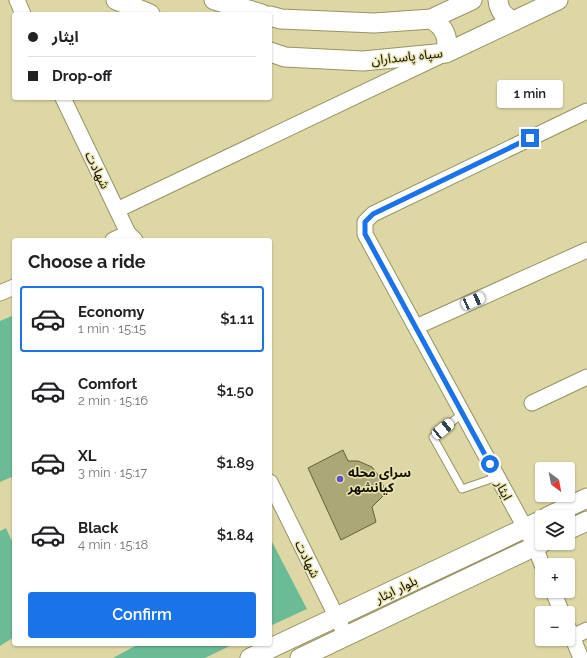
<!DOCTYPE html>
<meta charset="utf-8">
<style>
body{margin:0;font-family:Raleway,"Noto Sans Arabic",sans-serif;background:#f6f6f6;color:#202124;height:100vh;display:flex;flex-direction:column;font-size:15px;white-space:nowrap}
*{box-sizing:border-box;margin:0}
p{font-size:13px;color:#757577}
.icon{flex:none;width:22px;height:22px;fill:none;stroke:currentColor;stroke-width:2;stroke-linecap:round;stroke-linejoin:round}
.map{position:relative;flex:1;overflow:hidden}
.details{position:absolute;left:12px;top:238px;width:260px;height:408px;display:flex;flex-direction:column;background:#fff;border-radius:4px;box-shadow:0 1px 3px #0004}
.details>*{flex:none}
.banner{position:absolute;left:12px;top:12px;width:260px;height:88px;border-radius:4px;box-shadow:0 1px 3px #0004;display:grid;align-content:center;height:88px;padding:0 16px;background:#fff}
.needle{width:26px;rotate:148deg}
.tools{position:absolute;left:535px;top:462px;display:grid;gap:8px}
.tools a{display:grid;place-items:center;width:40px;height:40px;border-radius:4px;background:#fff;box-shadow:0 1px 3px #0004;font-size:20px}
.end{position:absolute;width:18px;height:18px;margin:-9px;border:5px solid #1a73e8;background:#fff;box-shadow:0 0 0 2px #fff}
.from{border-radius:50%}
.bubble{position:absolute;height:28px;border-radius:4px;background:#fff;box-shadow:0 1px 3px #0004;font-size:13px;font-weight:600;line-height:28px;text-align:center}
.car{position:absolute;width:12px;height:24px;margin:-12px -6px;border-radius:5px;box-shadow:0 0 3px 1px #0007;background:linear-gradient(#fff 24%,#345 0 40%,#fff 0 76%,#345 0 86%,#fff 0)}
.banner b{display:flex;align-items:center;gap:14px;height:38px;font-size:15px}
.banner b+b{border-top:1px solid #e0e0e0}
.banner i{width:10px;height:10px;background:#202124}
ul{padding:0;list-style:none}
li{display:flex;align-items:center;gap:12px;height:66px;margin:0 8px 6px;padding:0 8px;border:2px solid transparent;border-radius:4px}
li div{flex:1}
li b{display:block;font-size:15px}
li em{font-style:normal;font-weight:600}
li.current{border-color:#1a73e8}
li>.icon{width:36px;height:36px;stroke-width:1.5}
h2{padding:0 16px;font-size:18px;line-height:48px}
.action{display:flex;gap:8px;margin-top:auto;padding:8px 16px}
.action a{flex:1;height:46px;border-radius:4px;background:#1a73e8;color:#fff;font-size:16px;font-weight:600;line-height:46px;text-align:center}
.map>svg:first-child{display:block}
.green{fill:#6bbc96}
.building{fill:#aca776;stroke:#666132}
.lines{fill:none;stroke-linecap:round;stroke-linejoin:round}
.service-casing{stroke:#989363;stroke-width:9}
.minor-casing{stroke:#989363;stroke-width:17}
.tertiary-casing{stroke:#989363;stroke-width:21}
.service{stroke:#fff;stroke-width:7}
.minor{stroke:#fff;stroke-width:15}
.tertiary{stroke:#fff;stroke-width:19}
.route{stroke:#1a73e8;stroke-width:5}
.poi-dot{fill:#5d51ca;stroke:#eae4b1;stroke-width:1.5}
.labels{text-anchor:middle;stroke-width:3;stroke-linejoin:round;paint-order:stroke}
.street-label{font-size:13px;fill:#110f01;stroke:#eae4b1}
.poi-label{font-size:13px;font-weight:bold;fill:#110f01;stroke:#eae4b1;text-anchor:start}
</style>
<div class="map">
<svg width="587" height="658" viewBox="0 0 587 658">
<rect width="100%" height="100%" fill="#ddd7a5"/>
<path class="green" d="M14,315V476L0,482V321Z
M6,528L14,546V637L0,646V531Z
M270,538L307,609L270,626Z
M134,644H234L205,658H113L135,646Z"/>
<path class="building" d="M343,450L348,461H358L372,467L381,479L384,489L383,496L372,507L376,522L341,540L308,468Z"/>
<g class="lines">
<defs>
<path id="service" d="M463,413L433,437L462,489L497,477"/>
<path id="minor" d="M17,0L23,14
M63,98L128,233L135,240
M117,210L440,56
M113,240L128,233
M0,293L14,287
M416,327L587,250
M532,403L587,377
M270,482L346,636
M542,565L535,546L365,234V222L373,214L587,111
M553,591L562,613
M568,627L581,658
M572,637L587,630"/>
<path id="tertiary" d="M116,0L150,14
M214,0L262,14
M498,0C499,11 504,17 514,21
M270,16L281,19L374,23L431,19L472,0
M431,19C445,27 449,38 446,53
M270,52L285,57L363,61L446,53L558,0
M547,517L587,498
M568,530L587,521
M250,658L542,520
M300,658L542,543"/>
</defs>
<use href="#service" class="service-casing"/>
<use href="#minor" class="minor-casing"/>
<use href="#tertiary" class="tertiary-casing"/>
<use href="#service" class="service"/>
<use href="#minor" class="minor"/>
<use href="#tertiary" class="tertiary"/>
</g>
<g class="lines">
<path class="route" d="M490,464L365,234V222L373,214L530,138"/>
</g>
<circle class="poi-dot" cx="340" cy="479" r="4"/>
<g class="labels">
<g class="street-label">
<text transform="translate(407 56) rotate(-6)" y="5">سپاه پاسداران</text>
<text transform="translate(98 170) rotate(64)" y="5">شهادت</text>
<text transform="translate(504 490) rotate(62)" y="5">ایثار</text>
<text transform="translate(308 559) rotate(64)" y="5">شهادت</text>
<text transform="translate(396 589) rotate(-26)" y="5">بلوار ایثار</text>
</g>
<g class="poi-label">
<text x="348" y="477">سرای محله<tspan x="348" dy="15">کیانشهر</tspan></text>
</g>
</g>
</svg>
<div class="tools">
<a><svg class="needle" viewBox="-14 -14 28 28"><path d="M0-13l5 13h-10z" fill="#e53935"/><path d="M0 13l5-13h-10z" fill="#757577"/></svg></a>
<a><svg class="icon" aria-label="layers" viewBox="0 0 24 24"><path d="M12 4l9 5-9 5-9-5zM3 14l9 5 9-5"/></svg></a>
<a>+</a>
<a>−</a>
</div>
<i class="end from" style="left:490px;top:464px"></i>
<i class="end" style="left:530px;top:138px"></i>
<div class="bubble" style="left:497px;top:80px;width:66px">1 min</div>
<i class="car" style="left:473px;top:301px;rotate:66deg"></i>
<i class="car" style="left:443px;top:429px;rotate:51deg"></i>
<div class="banner">
<b><i class="from"></i>ایثار</b>
<b><i></i>Drop-off</b>
</div>
<section class="details">
<h2>Choose a ride</h2>
<ul>
<li class="current"><svg class="icon" aria-label="car" viewBox="0 0 24 24"><path d="M5 17H2v-5l4-1 3-4h7l3 4 3 1v5h-3M9 17h6M6 11h13"/><circle cx="7" cy="17" r="2"/><circle cx="17" cy="17" r="2"/></svg><div><b>Economy</b><p>1 min · 15:15</p></div><em>$1.11</em></li>
<li><svg class="icon" aria-label="car" viewBox="0 0 24 24"><path d="M5 17H2v-5l4-1 3-4h7l3 4 3 1v5h-3M9 17h6M6 11h13"/><circle cx="7" cy="17" r="2"/><circle cx="17" cy="17" r="2"/></svg><div><b>Comfort</b><p>2 min · 15:16</p></div><em>$1.50</em></li>
<li><svg class="icon" aria-label="car" viewBox="0 0 24 24"><path d="M5 17H2v-5l4-1 3-4h7l3 4 3 1v5h-3M9 17h6M6 11h13"/><circle cx="7" cy="17" r="2"/><circle cx="17" cy="17" r="2"/></svg><div><b>XL</b><p>3 min · 15:17</p></div><em>$1.89</em></li>
<li><svg class="icon" aria-label="car" viewBox="0 0 24 24"><path d="M5 17H2v-5l4-1 3-4h7l3 4 3 1v5h-3M9 17h6M6 11h13"/><circle cx="7" cy="17" r="2"/><circle cx="17" cy="17" r="2"/></svg><div><b>Black</b><p>4 min · 15:18</p></div><em>$1.84</em></li>
</ul>
<div class="action"><a>Confirm</a></div>
</section>
</div>
